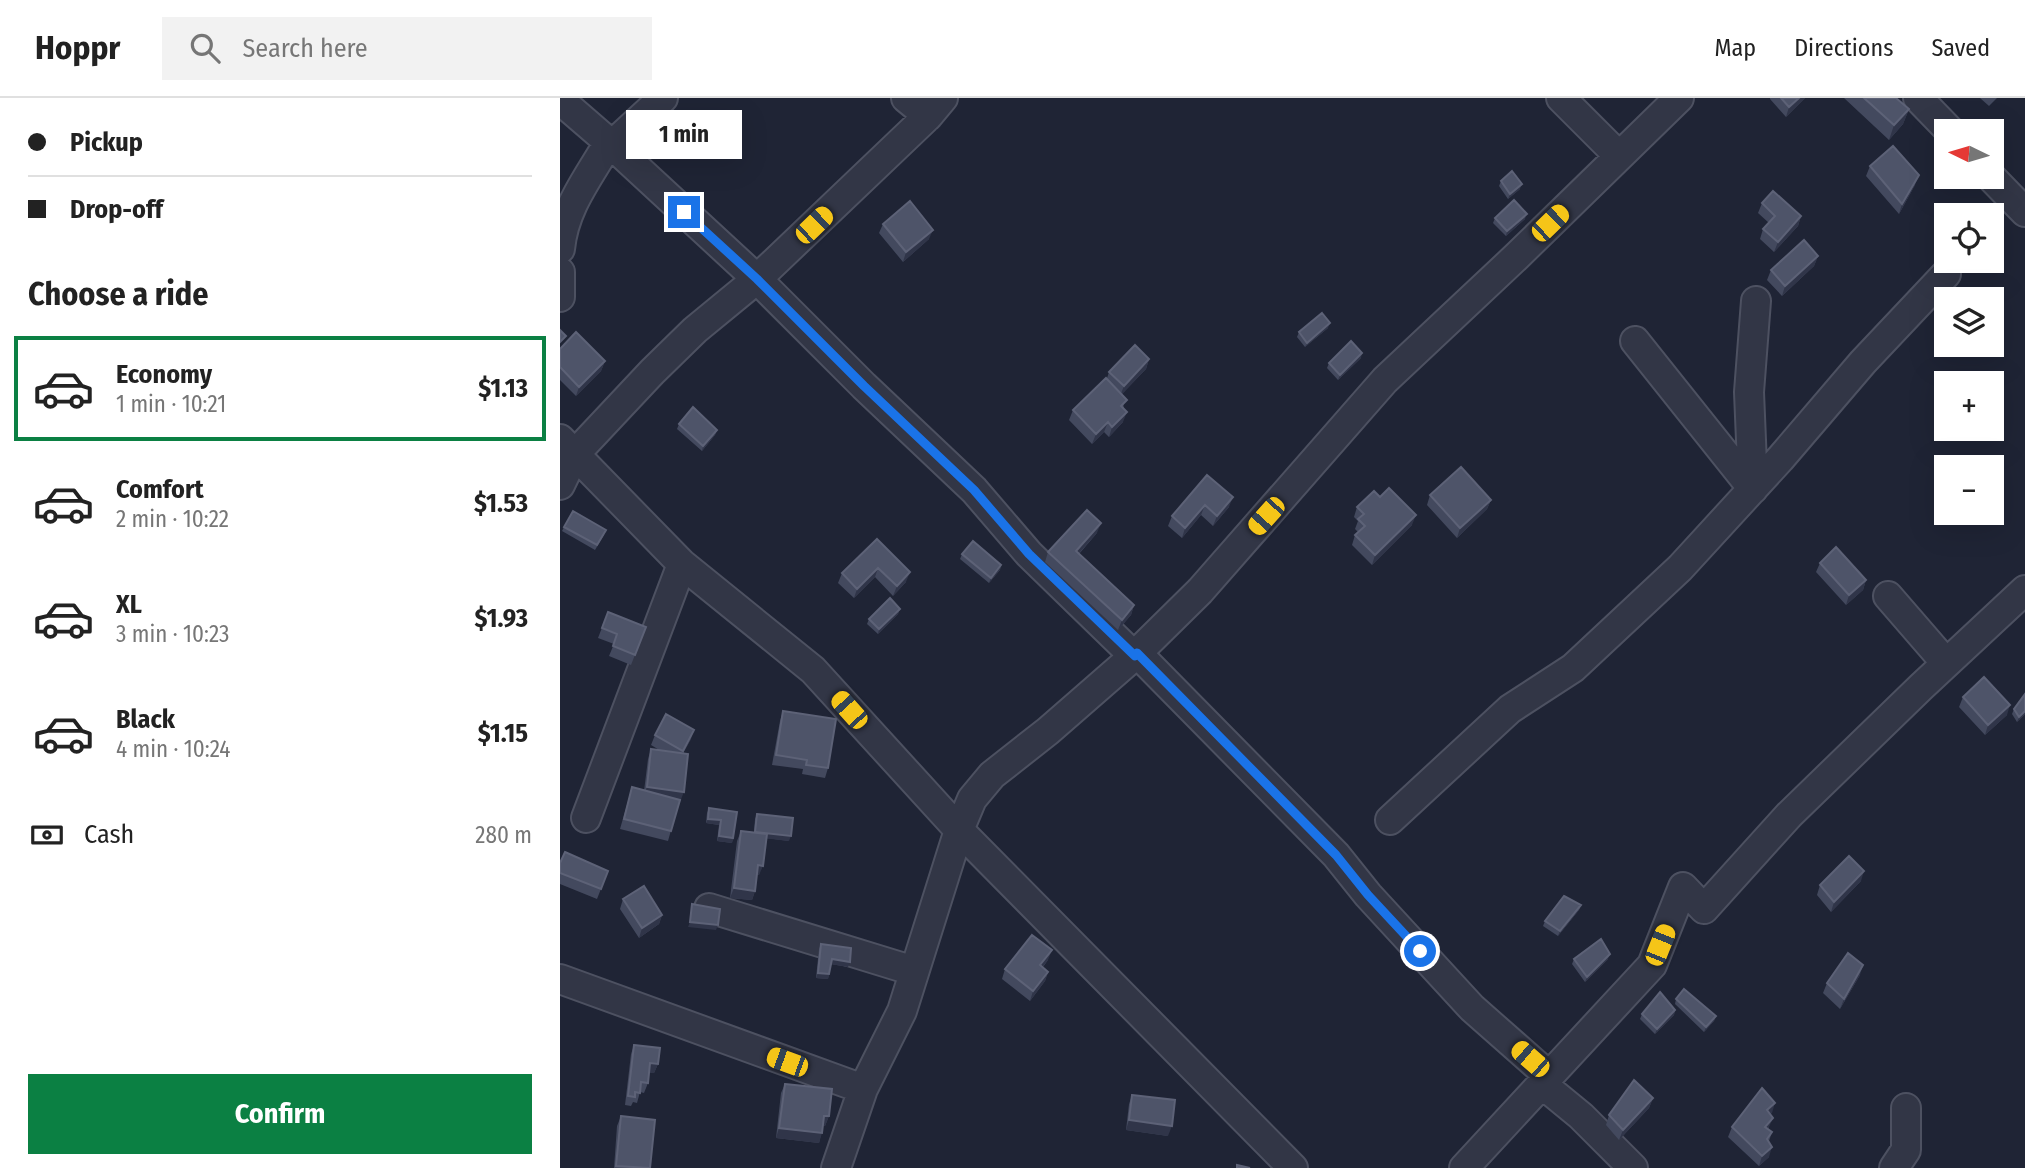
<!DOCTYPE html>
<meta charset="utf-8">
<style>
body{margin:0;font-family:"Fira Sans Condensed",sans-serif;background:#f2f2f2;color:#222;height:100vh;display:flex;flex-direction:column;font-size:26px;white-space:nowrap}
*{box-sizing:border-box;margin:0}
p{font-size:23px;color:#767676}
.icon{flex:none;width:38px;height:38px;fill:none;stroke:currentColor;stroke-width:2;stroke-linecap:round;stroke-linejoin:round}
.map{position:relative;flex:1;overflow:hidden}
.panel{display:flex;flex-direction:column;background:#fff;width:560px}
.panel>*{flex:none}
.banner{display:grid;align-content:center;height:154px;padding:0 28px;background:#fff}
.needle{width:46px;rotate:275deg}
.controls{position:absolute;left:1374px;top:21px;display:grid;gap:14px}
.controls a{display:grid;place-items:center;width:70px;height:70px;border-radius:0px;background:#fff;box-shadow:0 7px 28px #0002;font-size:35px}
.end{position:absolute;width:32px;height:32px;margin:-16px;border:9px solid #1a73e8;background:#fff;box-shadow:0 0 0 4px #fff}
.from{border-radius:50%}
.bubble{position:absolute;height:49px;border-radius:0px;background:#fff;box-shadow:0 7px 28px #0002;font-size:23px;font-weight:700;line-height:49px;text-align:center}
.car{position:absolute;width:21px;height:42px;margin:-21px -10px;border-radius:9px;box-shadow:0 0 5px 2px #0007;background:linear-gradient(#f5c518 24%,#345 0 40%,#f5c518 0 76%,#345 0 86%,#f5c518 0)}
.banner b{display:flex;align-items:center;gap:24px;height:66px;font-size:26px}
.banner b+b{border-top:2px solid #e0e0e0}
.banner i{width:18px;height:18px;background:#222}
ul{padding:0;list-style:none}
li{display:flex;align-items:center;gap:21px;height:105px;margin:0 14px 10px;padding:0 14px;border:4px solid transparent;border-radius:0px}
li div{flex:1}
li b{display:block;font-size:26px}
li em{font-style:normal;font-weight:700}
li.active{border-color:#0b8043}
li>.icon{width:63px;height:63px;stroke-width:1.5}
h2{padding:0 28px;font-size:32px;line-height:84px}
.pay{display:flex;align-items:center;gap:18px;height:77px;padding:0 28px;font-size:26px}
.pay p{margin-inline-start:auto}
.button{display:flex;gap:14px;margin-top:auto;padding:14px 28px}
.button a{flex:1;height:80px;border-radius:0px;background:#0b8043;color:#fff;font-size:28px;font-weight:700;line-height:80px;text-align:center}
header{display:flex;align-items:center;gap:42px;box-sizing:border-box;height:98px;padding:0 35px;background:#fff;border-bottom:2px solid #e0e0e0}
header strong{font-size:33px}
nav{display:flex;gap:38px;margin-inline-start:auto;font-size:24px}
.search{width:490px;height:63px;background:#f2f2f2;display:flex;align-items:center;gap:18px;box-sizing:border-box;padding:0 24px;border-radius:0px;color:#767676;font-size:26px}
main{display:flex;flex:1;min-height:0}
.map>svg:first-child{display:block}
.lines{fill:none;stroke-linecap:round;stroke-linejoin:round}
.minor-casing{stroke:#4d5161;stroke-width:32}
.minor{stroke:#323646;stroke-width:28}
.wall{fill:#43495e}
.shaded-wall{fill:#303549}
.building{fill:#4e5469;stroke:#5d6277;stroke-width:2}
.route{stroke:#1a73e8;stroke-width:9}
</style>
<header>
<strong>Hoppr</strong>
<div class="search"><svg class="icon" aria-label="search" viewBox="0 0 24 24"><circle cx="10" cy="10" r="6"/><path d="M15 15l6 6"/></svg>Search here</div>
<nav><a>Map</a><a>Directions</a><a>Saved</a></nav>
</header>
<main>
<section class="panel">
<div class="banner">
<b><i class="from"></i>Pickup</b>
<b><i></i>Drop-off</b>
</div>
<h2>Choose a ride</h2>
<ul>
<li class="active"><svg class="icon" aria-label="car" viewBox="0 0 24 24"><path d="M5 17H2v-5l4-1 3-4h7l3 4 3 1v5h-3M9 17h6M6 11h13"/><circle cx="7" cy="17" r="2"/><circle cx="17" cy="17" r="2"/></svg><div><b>Economy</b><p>1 min · 10:21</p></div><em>$1.13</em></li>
<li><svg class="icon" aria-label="car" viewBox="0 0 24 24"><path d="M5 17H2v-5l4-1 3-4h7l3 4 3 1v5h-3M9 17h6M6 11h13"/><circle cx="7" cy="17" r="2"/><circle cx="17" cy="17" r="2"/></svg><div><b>Comfort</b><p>2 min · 10:22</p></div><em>$1.53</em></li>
<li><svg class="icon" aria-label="car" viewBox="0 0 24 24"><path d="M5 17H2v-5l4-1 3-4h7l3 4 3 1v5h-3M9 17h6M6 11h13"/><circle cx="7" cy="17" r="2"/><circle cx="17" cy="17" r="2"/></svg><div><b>XL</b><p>3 min · 10:23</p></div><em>$1.93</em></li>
<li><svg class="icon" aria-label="car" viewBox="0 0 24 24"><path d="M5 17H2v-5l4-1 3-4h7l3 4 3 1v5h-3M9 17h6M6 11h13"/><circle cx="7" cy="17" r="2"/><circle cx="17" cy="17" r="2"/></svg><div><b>Black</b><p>4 min · 10:24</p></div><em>$1.15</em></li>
</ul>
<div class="pay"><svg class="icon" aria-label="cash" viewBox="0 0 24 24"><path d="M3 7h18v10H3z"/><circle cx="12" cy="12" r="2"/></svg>Cash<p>280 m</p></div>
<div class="button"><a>Confirm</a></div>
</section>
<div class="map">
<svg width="1465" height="1070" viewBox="0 0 1465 1070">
<rect width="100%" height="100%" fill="#1f2435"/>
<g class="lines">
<defs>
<path id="minor" d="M346,0L368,18
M1001,0L1059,58
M1358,0L1390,33
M0,2L52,47L197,181L304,288L414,392L469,456L574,558
M52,47L103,0
M1431,79L1465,114
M0,151C4,109 29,79 49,44
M0,174V199
M1075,243L1193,391
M0,341L122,466L253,572L399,732L733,1070
M0,387L15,356L92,274L135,232L197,181L368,18L383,0
M1193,391L1189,294L1196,203
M1328,498L1386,565
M577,555L776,757L808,797L912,910L989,978
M26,720L122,466
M830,722L950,611L1013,570L1120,470L1220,361L1303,264L1386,176
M149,810L354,873
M0,881L303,991
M982,986L1021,1018L1073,1070
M276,1070L303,991L342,913L399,732L412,701L432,677L488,633L574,558L640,493L825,282L956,159L1119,0
M904,1070L1092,867L1123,789L1144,811L1229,717L1361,589L1465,492
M1334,1070L1346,1052V1010"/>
</defs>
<use href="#minor" class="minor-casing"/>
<use href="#minor" class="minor"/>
</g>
<path class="wall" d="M1210,0H1245L1226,19L1210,1Z
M1284,0H1336L1349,11L1343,26L1329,42Z
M1420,0H1437L1429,8Z
M1310,68L1355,87L1339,116L1306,78Z
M941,83L960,91L948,101L939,88Z
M1202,105L1241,118L1238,128L1214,154L1200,141L1203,131L1209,125L1198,115Z
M935,120L965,121L946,138L933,125Z
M323,126L369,141L343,164L319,135Z
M1258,158L1254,168L1222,198L1207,182L1211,172Z
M768,230L745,249L737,239L739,234Z
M0,251L45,263L41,273L16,298L0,282Z
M801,260L778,282L767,270L769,265Z
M589,261L586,271L562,296L564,311L563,324L549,339L544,334L532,346L509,322L513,312L547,280L549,274Z
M119,326L157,332L155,337L142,353L117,331Z
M647,377L669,409L653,428L641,417L622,440L608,428L612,418Z
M870,397L931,402L927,411L897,440L867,407Z
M797,409L852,427L812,467L792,447L795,437L798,434L795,431L798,423L794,419Z
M4,429L44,437L35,452L2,433Z
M537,435L519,456L574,507L571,517L558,532L485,464L488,454Z
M317,441L346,484L333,498L315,479L294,500L278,485L282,475Z
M402,456L441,467L440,472L429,485L400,461Z
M1260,465L1306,482L1303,492L1286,507L1256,474Z
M340,511L338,516L318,536L307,526L309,521Z
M48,514L86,529L71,567L49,558L54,546L38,540Z
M1403,599L1447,617L1425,637L1399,609Z
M1454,611L1465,616L1457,624L1452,616Z
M223,613L268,670L265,680L242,676L243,671L212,667L220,623Z
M95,637L131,641L123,655L120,704H119L108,743L60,731L72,689L84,693L88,661L91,651L101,653L91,647Z
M149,710L173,740L172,745L157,743L159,727L146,725L147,715Z
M197,716L229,743L206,740L199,777H197L195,793L192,802L170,800L177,743L181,733L194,734L195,721Z
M0,765L48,773L37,801L0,786Z
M1301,783L1271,814L1257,797L1260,787Z
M63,801L102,817L99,826L79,840L60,811Z
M1021,807L1019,812L998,838L983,828L985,823Z
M261,846L288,869L271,866L268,881L256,880L259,851Z
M1014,861H1048L1025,884L1012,866Z
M488,862L483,869L488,874L485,883L470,903L442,881L445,871Z
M1300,877L1280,911L1263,895L1267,885Z
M1116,901L1156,918L1154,923L1144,934L1115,906Z
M1115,912L1114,917L1095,936L1080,921L1082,916Z
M74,947L98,966L94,975H89L88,985L84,995L80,994L77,1005L73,1004L71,1008L65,1007L71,956Z
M225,986L269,1018L265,1028H263L259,1045L216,1040L221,995Z
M572,997L608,1038L566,1032L569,1006Z
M1093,1000L1089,1010L1059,1042L1046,1027L1049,1017Z
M1215,1005L1210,1016L1209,1029L1208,1031L1212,1034L1209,1043V1059L1199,1068L1168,1039L1172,1029Z
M61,1018L90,1070H54L57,1028Z"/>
<path class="shaded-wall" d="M1239,0H1245L1226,19L1229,9Z
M1349,11L1343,26L1329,42L1334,27Z
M1359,77L1355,87L1339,116L1342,106Z
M962,86L960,91L948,101L950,96Z
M967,116L965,121L946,138L947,133Z
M1241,118L1238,128L1214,154L1218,144Z
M373,132L369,141L343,164L346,154Z
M1258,158L1254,168L1222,198L1225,188Z
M770,225L768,230L745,249L747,245Z
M802,255L801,260L778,282L780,277Z
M589,261L586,271L560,298L564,288Z
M45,263L41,273L16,298L19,289Z
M567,314L563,324L549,339L552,329Z
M548,324L544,334L532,346L536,336Z
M157,332L155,337L142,353L143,348Z
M673,399L669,409L653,428L657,418Z
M931,402L927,411L897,440L900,430Z
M645,407L641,417L622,440L625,430Z
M856,417L852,427L812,467L815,457Z
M541,425L537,435L512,463L516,453Z
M441,467L440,472L429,485L431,480Z
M318,470L315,479L294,500L297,491Z
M350,474L346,484L333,498L337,488Z
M1306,482L1303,492L1286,507L1289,497Z
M574,507L571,517L558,532L562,522Z
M340,511L338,516L318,536L319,531Z
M1450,607L1447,617L1425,637L1428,627Z
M1465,613V616L1457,624L1459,619Z
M134,632L131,641L119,663L123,653Z
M87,689L124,694L120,704L83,699Z
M148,721L161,722L159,727L146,725Z
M195,734L231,738L229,743L193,739Z
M159,738L173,740L172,745L157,743Z
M198,767L203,768L199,777H195Z
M1304,773L1301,783L1271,814L1274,804Z
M174,790L195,793L192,802L170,800Z
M1021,807L1019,812L998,838L1000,833Z
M102,817L99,826L79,840L82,830Z
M130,824L158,827L156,832L128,829Z
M492,852L488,862L476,877L480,867Z
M1050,856L1048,861L1025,884L1027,879Z
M272,861L290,864L288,869L270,866Z
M1303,867L1300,877L1280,911L1284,901Z
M488,874L485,883L470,903L473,893Z
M258,875L269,876L268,881L256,880Z
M1115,912L1114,917L1095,936L1097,931Z
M1156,918L1154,923L1144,934L1146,929Z
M90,965L98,966L94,975H87Z
M1093,1000L1089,1010L1059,1042L1063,1032Z
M1215,1005L1212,1015L1204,1022L1207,1012Z
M264,1018H269L265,1028H261Z
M1213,1020L1209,1029L1201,1039L1205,1029Z
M569,1022L612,1028L608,1038L566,1032Z
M219,1030L262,1035L259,1045L216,1040Z
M1212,1049L1209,1059L1199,1068L1202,1058Z"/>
<path class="building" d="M1221,0H1239L1229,9Z
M1304,0H1336L1349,11L1334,27Z
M1333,48L1359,77L1342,106L1310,68Z
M952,73L962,86L950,96L941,83Z
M1213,93L1241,118L1218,144L1203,131L1215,118L1202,105Z
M954,102L967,116L947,133L935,120Z
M350,103L373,132L346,154L323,126Z
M1244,142L1258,158L1225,188L1211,172Z
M762,215L770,225L747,245L739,234Z
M0,232L6,238L0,244Z
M16,234L45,263L19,289L0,269V251Z
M791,243L802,255L780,277L769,265Z
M575,247L589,261L564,288L549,274Z
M546,280L567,302L561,308L567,314L552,329L548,324L536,336L513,312Z
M133,309L157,332L143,348L119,326Z
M901,369L931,402L900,430L870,397Z
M647,377L673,399L657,418L645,407L625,430L612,418Z
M829,390L856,417L815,457L795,437L805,428L798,421L804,416L797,409L814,393L820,399Z
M527,412L541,425L516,453L574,507L562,522L488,454Z
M13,413L46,432L37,447L4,429Z
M317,441L350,474L337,488L318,470L297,491L282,475Z
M413,443L441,467L431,480L402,456Z
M1276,449L1306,482L1289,497L1260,465Z
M330,500L340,511L319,531L309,521Z
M48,514L86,529L75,557L53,548L57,536L42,530Z
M1424,579L1450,607L1428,627L1403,599Z
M1465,596V613L1459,619L1454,611Z
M223,613L276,621L268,670L246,667L247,662L216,657Z
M106,616L134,632L123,653L95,637Z
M91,651L128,656L124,694L87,689Z
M72,689L120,702L111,733L64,721Z
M149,710L177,714L173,740L159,738L161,722L148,721Z
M197,716L233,720L231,738L195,734Z
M181,733L207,736L203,768L198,767L195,793L174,790Z
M5,754L48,773L41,791L0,775V765Z
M1289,758L1304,773L1274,804L1260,787Z
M84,788L102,817L82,830L63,801Z
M1004,798L1021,807L1000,833L985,823Z
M132,806L160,811L158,827L130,824Z
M472,837L492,852L480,867L488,874L473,893L445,871Z
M1041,841L1050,856L1027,879L1014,861Z
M261,846L291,850L290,864L272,861L269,876L258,875Z
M1288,855L1303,867L1284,901L1267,885Z
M1124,891L1156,918L1146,929L1116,901Z
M1100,894L1115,912L1097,931L1082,916Z
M74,947L100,950L98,966L90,965L88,985L81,984L80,995L75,994V999L68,998Z
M1074,982L1093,1000L1063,1032L1049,1017Z
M225,986L272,991L269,1018H264L262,1035L219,1030Z
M1202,990L1215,1005L1207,1012L1213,1020L1205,1029L1212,1034L1207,1041L1212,1049L1202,1058L1172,1029Z
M572,997L615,1002L612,1028L569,1022Z
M61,1018L95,1022L90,1070L56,1068Z
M677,1067L690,1070H677Z"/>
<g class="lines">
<path class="route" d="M124,114L197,181L304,288L414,392L469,456L575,558L577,555L776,757L808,797L860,853"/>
</g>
</svg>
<div class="controls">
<a><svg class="needle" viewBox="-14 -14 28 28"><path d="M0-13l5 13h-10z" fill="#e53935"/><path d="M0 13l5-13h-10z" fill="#767676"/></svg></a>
<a><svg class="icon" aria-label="locate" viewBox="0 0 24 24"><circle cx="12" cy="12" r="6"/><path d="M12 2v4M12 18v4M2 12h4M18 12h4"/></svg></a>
<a><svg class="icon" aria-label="layers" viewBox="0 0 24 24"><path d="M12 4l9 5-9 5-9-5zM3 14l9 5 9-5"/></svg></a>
<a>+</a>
<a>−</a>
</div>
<i class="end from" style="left:860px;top:853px"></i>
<i class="end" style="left:124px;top:114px"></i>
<div class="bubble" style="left:66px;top:12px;width:116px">1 min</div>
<i class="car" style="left:990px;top:125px;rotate:46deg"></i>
<i class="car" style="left:254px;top:127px;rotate:46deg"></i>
<i class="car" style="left:706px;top:418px;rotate:222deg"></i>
<i class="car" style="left:289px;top:612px;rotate:318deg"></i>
<i class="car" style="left:1100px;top:847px;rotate:22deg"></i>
<i class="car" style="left:970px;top:961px;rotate:311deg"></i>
<i class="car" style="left:227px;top:964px;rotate:290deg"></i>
</div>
</main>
